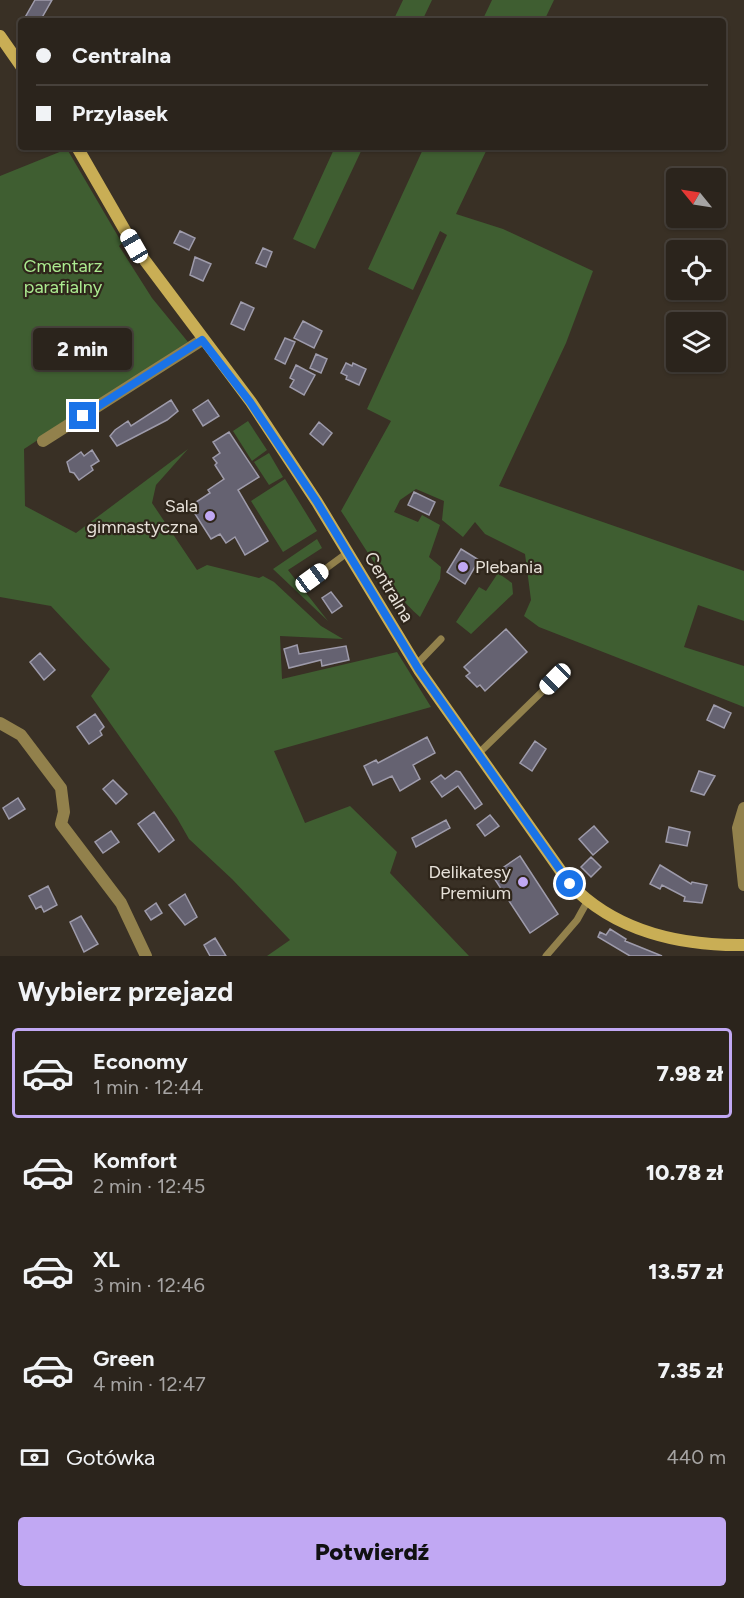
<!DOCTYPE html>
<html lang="pl">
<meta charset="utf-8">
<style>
body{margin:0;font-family:Figtree,sans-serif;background:#332c25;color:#f1f3f6;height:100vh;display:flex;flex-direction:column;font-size:22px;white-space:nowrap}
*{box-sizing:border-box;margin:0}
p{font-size:20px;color:#a6a4a3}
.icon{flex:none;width:33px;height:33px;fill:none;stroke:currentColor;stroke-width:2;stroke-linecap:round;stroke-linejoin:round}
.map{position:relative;height:956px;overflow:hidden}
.panel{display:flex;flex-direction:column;background:#2b241c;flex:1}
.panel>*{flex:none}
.hud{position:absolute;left:18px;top:18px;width:708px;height:132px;border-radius:6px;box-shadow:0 2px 4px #0004,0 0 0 2px #47413b;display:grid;align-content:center;height:132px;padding:0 18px;background:#2b241c}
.needle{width:39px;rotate:300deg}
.fabs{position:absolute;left:666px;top:168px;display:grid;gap:12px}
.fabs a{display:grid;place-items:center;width:60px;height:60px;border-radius:6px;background:#2b241c;box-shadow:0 2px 4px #0004,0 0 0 2px #47413b;font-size:30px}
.end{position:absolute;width:27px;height:27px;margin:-14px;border:8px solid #1a73e8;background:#fff;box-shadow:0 0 0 3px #fff}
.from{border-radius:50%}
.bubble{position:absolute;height:42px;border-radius:6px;background:#2b241c;box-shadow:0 2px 4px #0004,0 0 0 2px #47413b;font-size:20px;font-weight:800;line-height:42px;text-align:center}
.car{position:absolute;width:18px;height:36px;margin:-18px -9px;border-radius:8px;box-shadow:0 0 4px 2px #0007;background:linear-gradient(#fff 24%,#345 0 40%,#fff 0 76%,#345 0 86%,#fff 0)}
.hud b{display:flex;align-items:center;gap:21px;height:57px;font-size:22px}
.hud b+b{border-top:2px solid #47413b}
.hud i{width:15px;height:15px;background:#f1f3f6}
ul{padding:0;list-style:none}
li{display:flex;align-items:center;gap:18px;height:90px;margin:0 12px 9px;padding:0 6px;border:3px solid transparent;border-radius:6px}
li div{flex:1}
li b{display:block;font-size:22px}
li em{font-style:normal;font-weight:800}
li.current{border-color:#c1a8f3}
li>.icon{width:54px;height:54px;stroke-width:1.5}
h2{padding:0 18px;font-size:27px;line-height:72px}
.pay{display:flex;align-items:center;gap:15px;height:66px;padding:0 18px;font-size:22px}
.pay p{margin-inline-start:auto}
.primary-button{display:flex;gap:12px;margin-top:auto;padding:12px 18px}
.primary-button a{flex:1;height:69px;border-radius:6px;background:#c1a8f3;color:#111;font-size:24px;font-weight:800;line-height:69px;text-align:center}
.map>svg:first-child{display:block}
.green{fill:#3f5e31}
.building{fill:#656271;stroke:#9e9bab;stroke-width:1.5}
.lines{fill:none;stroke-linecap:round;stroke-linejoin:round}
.lane{stroke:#92814c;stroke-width:7}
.street{stroke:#92814c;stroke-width:12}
.secondary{stroke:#c9ae55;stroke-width:12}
.route{stroke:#1a73e8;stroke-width:8}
.poi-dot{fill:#c1a8f3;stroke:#2f261b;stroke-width:2}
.labels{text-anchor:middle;stroke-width:4.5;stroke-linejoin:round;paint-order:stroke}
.park-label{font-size:18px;fill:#aceb90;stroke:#2f261b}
.poi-label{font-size:18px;fill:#e7e1d9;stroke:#2f261b;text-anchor:end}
.street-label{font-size:18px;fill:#e7e1d9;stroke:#2f261b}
</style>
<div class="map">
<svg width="744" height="956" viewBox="0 0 744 956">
<rect width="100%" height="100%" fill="#393025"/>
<path class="green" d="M403,0H432L422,21H393Z
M492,0H554L544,21H482Z
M335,147H363L315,249L293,239Z
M424,147H488L456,214L503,229L593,271L566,343L499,486L744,571V621L698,605L684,647L744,666V707L539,627L524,616L531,600L525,554L485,534L475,522L463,537L442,520L444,501L416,489L400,500L394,512L418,522L422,515L440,525L429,557L441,567L440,579L420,617C387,588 365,547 341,511L391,421L367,409L447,235L440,231L413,290L368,269Z
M67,149L122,243L119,246L152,298L188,342L24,449L25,506L76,533L188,449L156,485L152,503L197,570L207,565L259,578L263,576L274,582L321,626L343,639L280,636L282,679L397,652L431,707L274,751L305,823L350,806L397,852L390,873L469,956H267L290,940L232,879L189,839L177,818L91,696L110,669L51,606L0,597V176Z
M248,421L267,450L252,461L233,431Z
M269,453L283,477L269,485L254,462Z
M285,479L317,531L283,552L251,501Z
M317,539L322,548L288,570L328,621L273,569Z
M498,573L512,583L513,594L471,634L456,622L479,587L486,591Z"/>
<path class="building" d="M35,0H52L40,21H23Z
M180,231L195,238L189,250L174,243Z
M263,248L272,252L266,267L256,263Z
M195,257L211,264L203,281L190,275Z
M241,302L254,308L244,330L231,324Z
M303,321L322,331L314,348L294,338Z
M285,338L295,342L285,364L275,359Z
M316,354L327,359L321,373L310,368Z
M346,363L352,366L353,363L366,369L359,385L346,379L347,376L341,373Z
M296,365L315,375L304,395L290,387L294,380L290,378Z
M171,400L178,411L167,420L117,446L110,436L115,430L128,421L131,426Z
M208,400L219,416L203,426L193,410Z
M319,422L332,433L323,445L310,434Z
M229,432L259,477L238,490L268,541L245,555L235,537L226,543L220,534L211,539L190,506L210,493L208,490L224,479L215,465L217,463L213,458L220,453L213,442Z
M92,450L99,461L91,466L93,470L79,480L74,473L70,472L67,462L81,452L84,456Z
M414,492L435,502L429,515L408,505Z
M461,549L479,560L465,584L447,572Z
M331,592L342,606L332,613L322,598Z
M506,629L527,652L485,691L480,685L477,687L466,676L470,673L464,667Z
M297,645L299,654L346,646L349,660L322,666L321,660L289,668L284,649Z
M40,653L55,670L44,680L30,662Z
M714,705L731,713L724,728L707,720Z
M95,714L104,727L100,731L102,735L89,744L77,727Z
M427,737L435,753L413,765L420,779L400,791L392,776L373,785L364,766L376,760L378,763Z
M535,741L546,749L532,771L520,763Z
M456,771L460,772L482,804L475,809L458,786L442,797L431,782L441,775L445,779Z
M699,771L715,776L704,795L691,791Z
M113,780L127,794L116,804L103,789Z
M18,798L25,809L9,819L3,808Z
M154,812L174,840L159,852L138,824Z
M490,815L499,826L485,836L477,825Z
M446,820L450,828L416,847L412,838Z
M594,826L608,842L593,855L579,839Z
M669,827L690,832L687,846L666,842Z
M111,831L119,842L103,853L95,842Z
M520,856L558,914L530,933L492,875Z
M591,857L601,867L591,877L581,867Z
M660,865L691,884L692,882L707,885L702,903L684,901L685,897L662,885L660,889L650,884Z
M48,886L57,905L44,912L41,906L36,909L29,896Z
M185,894L197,917L185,925L169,905Z
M156,903L162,913L151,920L145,911Z
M81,916L98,944L84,952L70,922Z
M610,929L626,939L625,941L662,956H630L598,937L600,932L606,935Z
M215,938L226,956H210L204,945Z"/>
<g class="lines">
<path class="lane" d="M313,578L347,553
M416,665L441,639
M479,753L555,679
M546,956L577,920L587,902"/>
<path class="street" d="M43,441L202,340
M0,723L21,735L61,788L64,812L61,824L121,903L146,956
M744,808L738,828L744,885"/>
<path class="secondary" d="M0,36L21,66
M77,147L134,246L251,402L317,502L419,670L570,884C615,931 680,946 744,945"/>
</g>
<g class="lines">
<path class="route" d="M83,416L202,340L250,402L317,502L419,670L570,884"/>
</g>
<g class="poi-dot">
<circle cx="210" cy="516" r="6"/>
<circle cx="463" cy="567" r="6"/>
<circle cx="523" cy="882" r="6"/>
</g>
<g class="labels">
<g class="park-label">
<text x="63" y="272">Cmentarz<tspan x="63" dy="21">parafialny</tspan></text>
</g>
<g class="poi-label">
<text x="198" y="512">Sala<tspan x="198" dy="21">gimnastyczna</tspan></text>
<text x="475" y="573" text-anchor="start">Plebania</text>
<text x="511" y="878">Delikatesy<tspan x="511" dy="21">Premium</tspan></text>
</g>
<g class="street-label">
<text transform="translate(389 587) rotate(59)" y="6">Centralna</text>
</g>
</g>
</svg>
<div class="fabs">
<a><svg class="needle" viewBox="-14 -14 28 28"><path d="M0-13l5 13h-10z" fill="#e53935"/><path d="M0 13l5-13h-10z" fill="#a6a4a3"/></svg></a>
<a><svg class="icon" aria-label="locate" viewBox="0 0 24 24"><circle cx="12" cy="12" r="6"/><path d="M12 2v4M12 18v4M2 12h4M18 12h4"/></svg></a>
<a><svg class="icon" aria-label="layers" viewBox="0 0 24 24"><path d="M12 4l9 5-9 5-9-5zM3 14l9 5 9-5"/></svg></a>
</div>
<i class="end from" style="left:570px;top:884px"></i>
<i class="end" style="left:83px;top:416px"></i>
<div class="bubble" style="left:33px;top:328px;width:99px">2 min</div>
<i class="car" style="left:134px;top:246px;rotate:330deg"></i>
<i class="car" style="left:312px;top:578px;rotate:54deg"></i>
<i class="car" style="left:555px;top:679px;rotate:225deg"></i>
<div class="hud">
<b><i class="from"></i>Centralna</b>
<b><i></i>Przylasek</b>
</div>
</div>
<section class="panel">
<h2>Wybierz przejazd</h2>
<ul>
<li class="current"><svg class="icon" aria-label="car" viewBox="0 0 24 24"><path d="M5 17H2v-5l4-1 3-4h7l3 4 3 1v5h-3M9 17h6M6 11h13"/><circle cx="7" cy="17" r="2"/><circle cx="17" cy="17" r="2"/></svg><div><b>Economy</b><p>1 min · 12:44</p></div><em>7.98 zł</em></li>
<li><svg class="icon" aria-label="car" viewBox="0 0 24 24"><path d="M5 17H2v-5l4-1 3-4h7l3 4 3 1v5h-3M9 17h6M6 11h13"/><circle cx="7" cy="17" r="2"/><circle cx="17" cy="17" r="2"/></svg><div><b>Komfort</b><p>2 min · 12:45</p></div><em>10.78 zł</em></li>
<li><svg class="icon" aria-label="car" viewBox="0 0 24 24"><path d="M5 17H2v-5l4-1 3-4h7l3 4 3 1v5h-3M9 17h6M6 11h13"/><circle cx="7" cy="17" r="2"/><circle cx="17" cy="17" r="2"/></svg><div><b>XL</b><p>3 min · 12:46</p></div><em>13.57 zł</em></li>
<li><svg class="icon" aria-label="car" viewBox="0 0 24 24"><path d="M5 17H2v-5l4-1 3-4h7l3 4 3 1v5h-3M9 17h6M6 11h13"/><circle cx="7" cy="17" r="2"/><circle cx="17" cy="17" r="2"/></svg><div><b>Green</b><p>4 min · 12:47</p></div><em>7.35 zł</em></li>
</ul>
<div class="pay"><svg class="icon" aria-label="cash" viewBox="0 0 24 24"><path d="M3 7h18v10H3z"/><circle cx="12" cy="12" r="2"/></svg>Gotówka<p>440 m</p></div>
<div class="primary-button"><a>Potwierdź</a></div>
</section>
